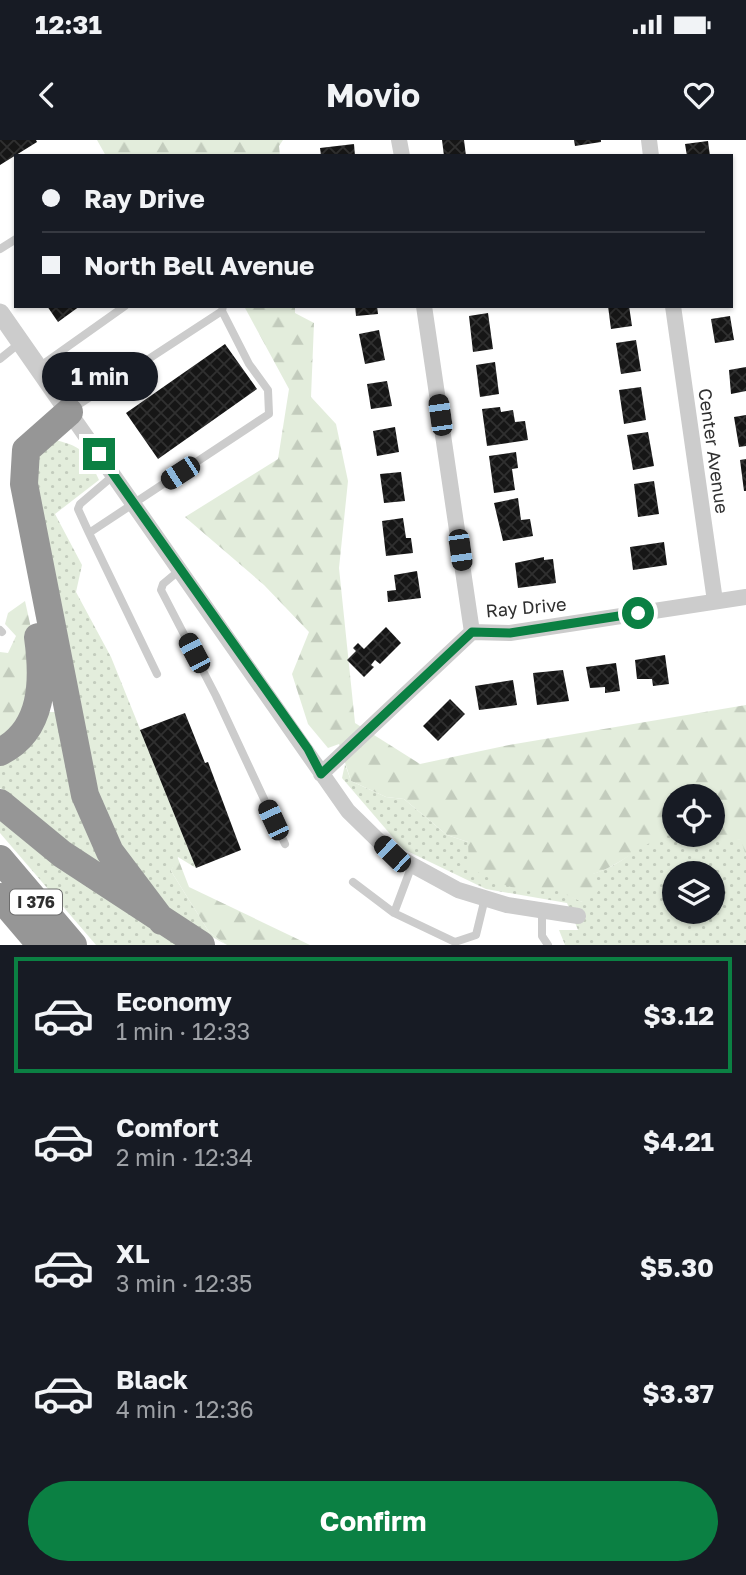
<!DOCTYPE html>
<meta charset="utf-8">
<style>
body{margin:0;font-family:"Golos Text",sans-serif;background:#20242c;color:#f1f3f6;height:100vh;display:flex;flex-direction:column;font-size:26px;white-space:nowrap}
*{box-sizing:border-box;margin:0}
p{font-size:23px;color:#9ea1a6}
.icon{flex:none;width:38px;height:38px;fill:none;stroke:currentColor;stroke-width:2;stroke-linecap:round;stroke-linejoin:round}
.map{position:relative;height:805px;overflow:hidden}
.sheet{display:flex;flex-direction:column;background:#171b24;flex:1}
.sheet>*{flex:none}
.hud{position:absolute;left:14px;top:14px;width:719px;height:154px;border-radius:0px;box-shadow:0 2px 5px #0004;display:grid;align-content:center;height:154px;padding:0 28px;background:#171b24}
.fabs{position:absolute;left:662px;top:644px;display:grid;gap:14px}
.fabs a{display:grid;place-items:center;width:63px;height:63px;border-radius:50%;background:#171b24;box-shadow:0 2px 5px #0004;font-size:35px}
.end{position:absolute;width:32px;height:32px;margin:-16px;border:9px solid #0b8043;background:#fff;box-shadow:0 0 0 4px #fff}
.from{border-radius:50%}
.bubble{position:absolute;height:49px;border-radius:24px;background:#171b24;box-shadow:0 2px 5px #0004;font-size:23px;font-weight:700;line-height:49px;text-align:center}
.car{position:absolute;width:21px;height:42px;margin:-21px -10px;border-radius:9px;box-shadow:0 0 5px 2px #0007;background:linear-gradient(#222 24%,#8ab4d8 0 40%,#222 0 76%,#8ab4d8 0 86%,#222 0)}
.hud b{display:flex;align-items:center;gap:24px;height:66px;font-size:26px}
.hud b+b{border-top:2px solid #363941}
.hud i{width:18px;height:18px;background:#f1f3f6}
ul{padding:12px 0 0;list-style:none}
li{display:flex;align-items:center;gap:21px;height:116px;margin:0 14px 10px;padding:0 14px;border:4px solid transparent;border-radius:0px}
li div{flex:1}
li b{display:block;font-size:26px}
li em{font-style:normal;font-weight:700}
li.active{border-color:#0b8043}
li>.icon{width:63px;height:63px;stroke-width:1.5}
.action{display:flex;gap:14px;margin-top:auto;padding:14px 28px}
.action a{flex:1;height:80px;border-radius:42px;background:#0b8043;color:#fff;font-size:28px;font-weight:700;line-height:80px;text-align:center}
.status{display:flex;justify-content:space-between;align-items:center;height:49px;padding:0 35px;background:#171b24;direction:ltr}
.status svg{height:19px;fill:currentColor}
header{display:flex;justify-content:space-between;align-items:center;height:91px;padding:0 28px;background:#171b24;font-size:32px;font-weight:700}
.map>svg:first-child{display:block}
.grass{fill:url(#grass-dots);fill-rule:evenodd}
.forest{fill:url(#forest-firs)}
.building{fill:url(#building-cross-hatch)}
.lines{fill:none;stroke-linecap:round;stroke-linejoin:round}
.service{stroke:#ccc;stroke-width:8}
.minor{stroke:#ccc;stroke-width:16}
.tertiary{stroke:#ccc;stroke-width:19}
.motorway{stroke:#969696;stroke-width:28}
.route{stroke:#0b8043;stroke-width:9}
.labels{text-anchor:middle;stroke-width:7;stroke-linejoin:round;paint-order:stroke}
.shield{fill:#fff;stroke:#6d6d6d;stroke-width:2}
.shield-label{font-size:16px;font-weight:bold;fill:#2f2f2f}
.street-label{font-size:18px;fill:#2f2f2f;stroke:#fff}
</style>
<div class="status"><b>12:31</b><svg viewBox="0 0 49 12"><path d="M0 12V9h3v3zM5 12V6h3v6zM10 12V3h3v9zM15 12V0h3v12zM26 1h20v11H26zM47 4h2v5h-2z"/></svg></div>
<header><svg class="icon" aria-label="back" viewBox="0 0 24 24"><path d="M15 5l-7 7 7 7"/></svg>Movio<svg class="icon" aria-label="heart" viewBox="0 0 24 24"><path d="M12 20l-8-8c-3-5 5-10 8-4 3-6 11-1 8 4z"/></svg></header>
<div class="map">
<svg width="746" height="805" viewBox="0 0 746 805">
<defs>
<pattern id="grass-dots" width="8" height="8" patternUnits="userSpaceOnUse" patternTransform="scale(1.75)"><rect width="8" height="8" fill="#e3eddc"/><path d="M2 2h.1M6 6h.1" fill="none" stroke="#c3ccbd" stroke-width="1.8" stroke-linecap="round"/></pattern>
<pattern id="forest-firs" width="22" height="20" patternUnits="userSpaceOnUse" patternTransform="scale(1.75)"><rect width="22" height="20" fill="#e3eddc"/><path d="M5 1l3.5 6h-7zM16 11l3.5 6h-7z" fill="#c3ccbd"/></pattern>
<pattern id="building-cross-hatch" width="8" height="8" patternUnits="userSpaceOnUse" patternTransform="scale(1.75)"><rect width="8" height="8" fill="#161616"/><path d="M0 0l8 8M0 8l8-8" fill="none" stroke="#303030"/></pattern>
</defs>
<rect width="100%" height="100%" fill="#fff"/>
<path class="grass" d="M55,300C85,307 87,314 99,340L55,374L82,425L76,452L111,517L196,728L178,717L171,731L209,792L227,805L170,774L108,690L85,635L30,345L38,317Z
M43,572H59L108,732L18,665L0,648V623Z
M345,624L351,641L386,657L404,659L447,695L468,702L582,762L592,734C624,725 635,706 660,696C672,692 726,697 742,700L746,716V805H565L559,790H578L567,763L486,749L403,709L342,638ZM674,733H712V772H674Z
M0,677L179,805H96L0,693Z"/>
<path class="forest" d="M97,0H283L279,6L280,16H106Z
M244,166H295V173L314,183L311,257L336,284L348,341L339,428L355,583L420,624L509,605L746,565V716L741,700L682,695H712V656H674V694C644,700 623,725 593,734L598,752L582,762L552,748C526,760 493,739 469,728L468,702L447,695L404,659L386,657L351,641L339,604L328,608L308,584L292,534L309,492L264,445L185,377L278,319L289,249Z
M25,461L31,488L35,552L0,604V512L8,513L16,496L5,484L8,473Z
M177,716L189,747L310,805H227L209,792L171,731Z"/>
<path class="building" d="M0,0H36L37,2L0,25Z
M442,0H464L466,16H444Z
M574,0H601V2L575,6Z
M708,1L710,16H687L685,4Z
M354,4L355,16H321L320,8Z
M47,166H80L58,182Z
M355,166H377L378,174L356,176Z
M608,166H629L632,186L611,189Z
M488,173L493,209L473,212L469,176Z
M730,176L734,200L715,203L711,179Z
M379,190L385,220L365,224L359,194Z
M636,200L641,231L621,234L616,203Z
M225,204L257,249L158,319L126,273Z
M495,222L499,254L480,257L476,225Z
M746,227V251L731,254L729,230Z
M387,241L392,266L371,269L367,244Z
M641,247L646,280L624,284L619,250Z
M500,267L501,272L513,270L515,282L525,281L528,300L487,306L482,269Z
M746,275V306L739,307L734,277Z
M395,287L399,312L377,316L373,291Z
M648,292L654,326L633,330L627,295Z
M516,312L518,328L512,329L515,350L494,353L489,316Z
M746,319V351H744L740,320Z
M401,332L405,361L384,363L380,334Z
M654,341L659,374L638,377L634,344Z
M518,358L521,380L530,379L533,396L503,401L494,363Z
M403,378L406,398H411L413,413L386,416L382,381Z
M664,402L667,425L633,430L630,407Z
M544,417V420L553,419L556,443L518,448L515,423Z
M417,431L421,458L388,462L387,451L396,450L394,435Z
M386,487L401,503L380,524L375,520L371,525L374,527L364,537L347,520L356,511L353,508L358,503L364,509Z
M665,515L669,544L653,546L652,539H637L635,520Z
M616,523L620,551L605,553V547L590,548L586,527Z
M563,530L569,561L537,565L533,533Z
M513,540L517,565L479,570L475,546Z
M450,559L465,574L438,601L423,586Z
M185,573L205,623L208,622L241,710L196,728L140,590Z"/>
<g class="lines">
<path class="service" d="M0,109L16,99
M0,219L21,202
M39,227L125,166
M72,269L222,171
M114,335L80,364L78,369L89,393L269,274L268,250L249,224L222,171L223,166
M89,393L157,534
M181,429L163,444L161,450L216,556L285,704
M0,490L2,492
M353,742L394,773L455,802L476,795L485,758
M542,772V796L548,805
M394,773L412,725"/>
<path class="minor" d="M399,0L402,16
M649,0L651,16
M424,166L472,492
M673,166L715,461
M69,272L348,671L392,714L458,750L507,765L578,776
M321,634L472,492L510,493L746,457"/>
<path class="tertiary" d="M0,173L69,272"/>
<path class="motorway" d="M69,272L26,310L24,344L85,655L110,712L162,781
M0,612C44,590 44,540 38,497
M0,663L62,714L201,805
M0,719L73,805
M0,757L41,805"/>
</g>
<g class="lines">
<path class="route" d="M99,314L308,609L321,634L472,492L510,493L638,473"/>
</g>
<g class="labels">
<rect class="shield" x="10" y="749.5" width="52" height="25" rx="5"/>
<g class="shield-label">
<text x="36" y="768">I 376</text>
</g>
<g class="street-label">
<text transform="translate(713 311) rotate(82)" y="6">Center Avenue</text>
<text transform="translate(526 468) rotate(-5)" y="6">Ray Drive</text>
</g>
</g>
</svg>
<div class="fabs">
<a><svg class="icon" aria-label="locate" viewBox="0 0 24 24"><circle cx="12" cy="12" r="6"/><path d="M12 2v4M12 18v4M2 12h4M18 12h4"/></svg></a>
<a><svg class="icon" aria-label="layers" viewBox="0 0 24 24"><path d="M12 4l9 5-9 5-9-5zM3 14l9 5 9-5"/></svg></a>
</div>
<i class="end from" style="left:638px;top:473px"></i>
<i class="end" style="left:99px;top:314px"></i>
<div class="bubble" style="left:42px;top:212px;width:116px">1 min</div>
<i class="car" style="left:440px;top:275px;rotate:352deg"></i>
<i class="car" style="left:180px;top:333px;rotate:237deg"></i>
<i class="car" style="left:460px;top:410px;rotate:172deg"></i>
<i class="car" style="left:194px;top:513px;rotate:332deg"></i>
<i class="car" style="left:273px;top:680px;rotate:335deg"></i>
<i class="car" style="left:392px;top:714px;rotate:314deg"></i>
<div class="hud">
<b><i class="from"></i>Ray Drive</b>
<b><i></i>North Bell Avenue</b>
</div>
</div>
<section class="sheet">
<ul>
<li class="active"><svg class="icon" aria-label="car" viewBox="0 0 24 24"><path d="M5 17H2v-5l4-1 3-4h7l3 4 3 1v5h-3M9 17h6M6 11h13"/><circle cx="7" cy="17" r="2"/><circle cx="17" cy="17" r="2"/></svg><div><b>Economy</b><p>1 min · 12:33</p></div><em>$3.12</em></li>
<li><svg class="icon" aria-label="car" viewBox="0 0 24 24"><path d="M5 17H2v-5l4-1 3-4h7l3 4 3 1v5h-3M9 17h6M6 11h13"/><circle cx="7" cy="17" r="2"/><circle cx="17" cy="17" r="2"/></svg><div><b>Comfort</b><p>2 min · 12:34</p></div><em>$4.21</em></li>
<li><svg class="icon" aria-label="car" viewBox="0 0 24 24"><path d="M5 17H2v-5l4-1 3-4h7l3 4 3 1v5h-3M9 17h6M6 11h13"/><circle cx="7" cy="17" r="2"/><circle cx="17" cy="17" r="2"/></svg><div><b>XL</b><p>3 min · 12:35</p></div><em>$5.30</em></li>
<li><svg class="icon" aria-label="car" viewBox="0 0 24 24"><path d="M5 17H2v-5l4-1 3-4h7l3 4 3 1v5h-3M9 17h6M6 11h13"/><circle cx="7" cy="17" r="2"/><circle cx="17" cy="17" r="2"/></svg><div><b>Black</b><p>4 min · 12:36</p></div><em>$3.37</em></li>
</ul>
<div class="action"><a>Confirm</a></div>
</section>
